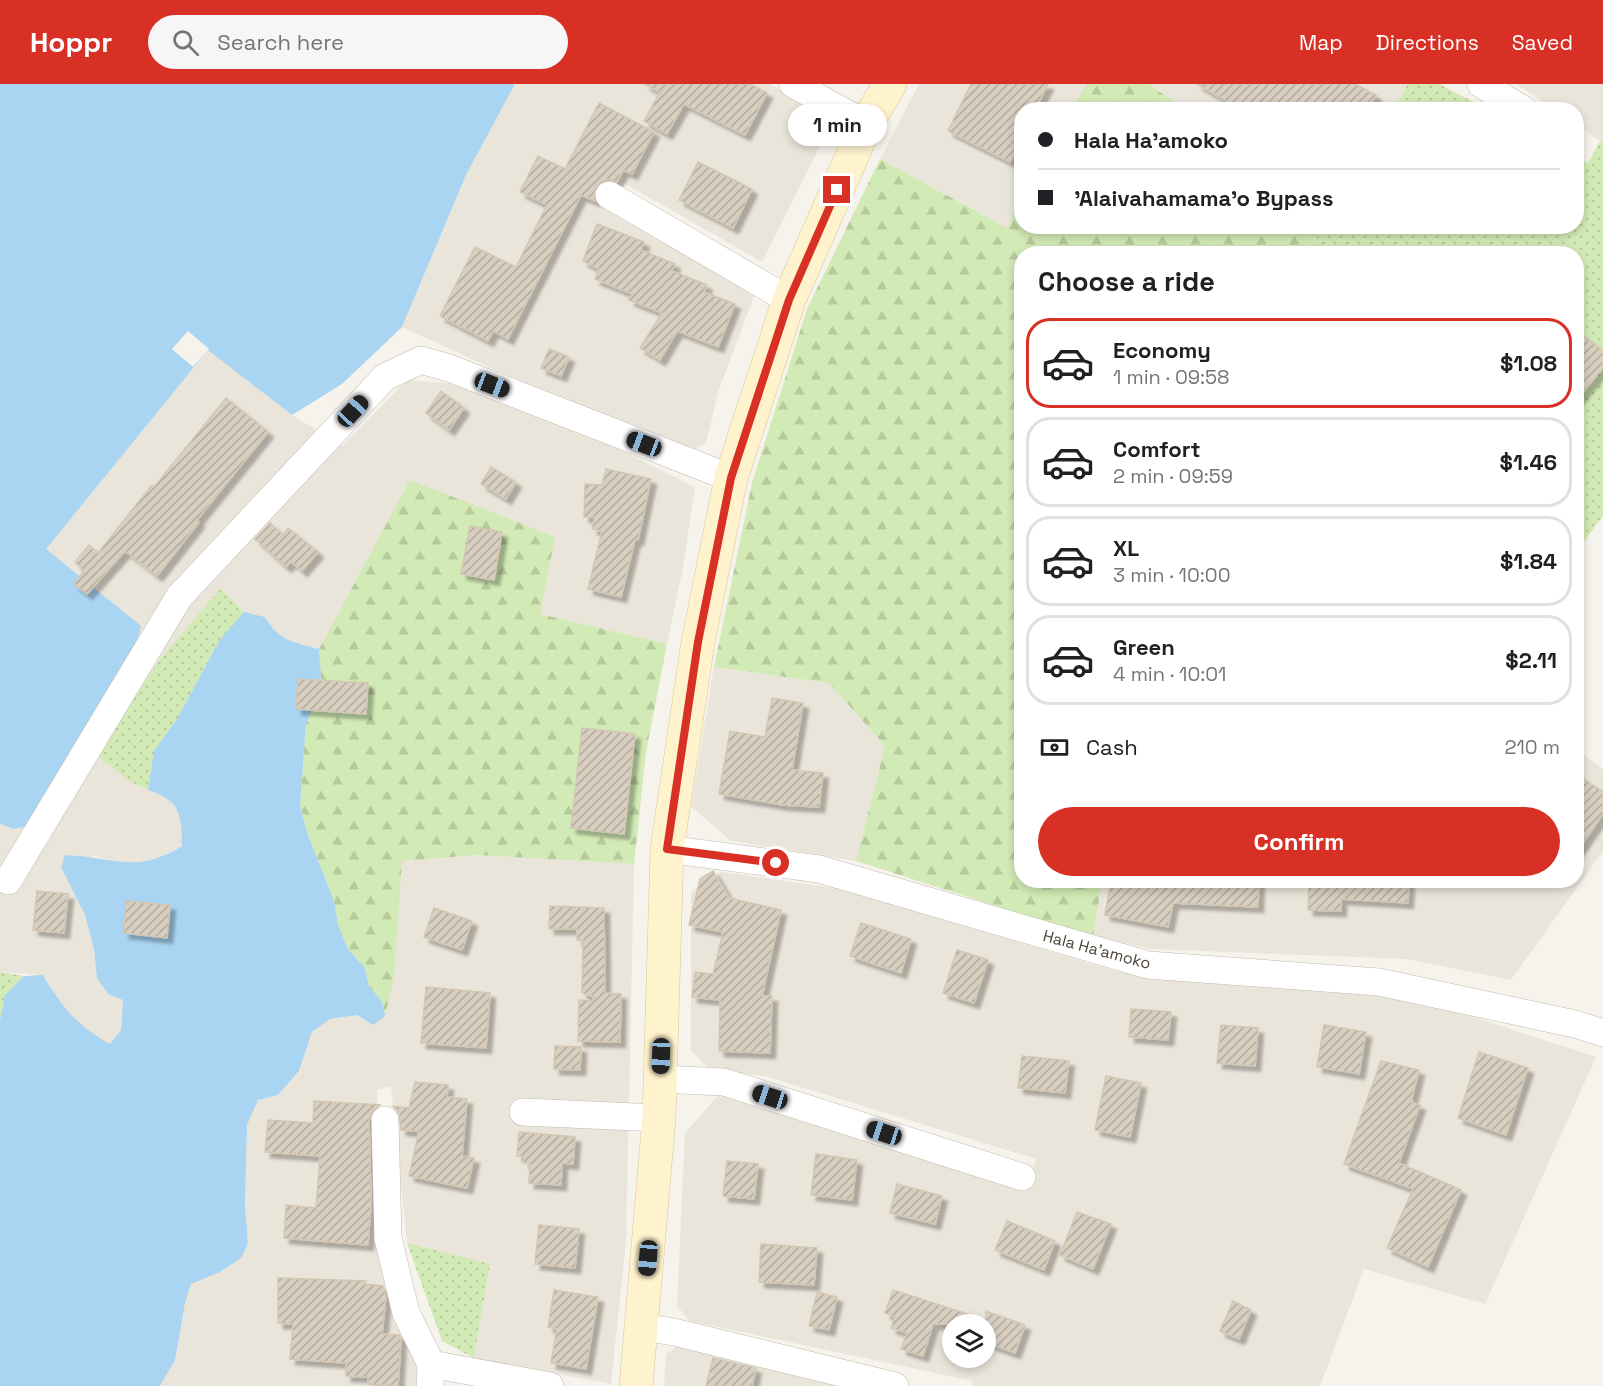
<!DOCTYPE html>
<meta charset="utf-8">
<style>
body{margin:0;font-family:"Space Grotesk",sans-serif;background:#f6f6f6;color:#202124;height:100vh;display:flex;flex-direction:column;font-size:22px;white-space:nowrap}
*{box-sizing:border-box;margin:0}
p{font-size:20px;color:#757577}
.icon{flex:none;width:33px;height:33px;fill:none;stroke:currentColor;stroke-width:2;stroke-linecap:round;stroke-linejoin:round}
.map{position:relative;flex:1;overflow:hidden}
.drawer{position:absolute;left:1014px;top:162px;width:570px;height:642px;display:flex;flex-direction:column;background:#fff;border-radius:24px;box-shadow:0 3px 9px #0003}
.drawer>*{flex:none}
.hud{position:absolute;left:1014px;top:18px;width:570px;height:132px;border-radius:24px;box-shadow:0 3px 9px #0003;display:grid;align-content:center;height:132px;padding:0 24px;background:#fff}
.controls{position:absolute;left:942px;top:1230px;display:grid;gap:12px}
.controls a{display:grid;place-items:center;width:54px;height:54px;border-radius:50%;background:#fff;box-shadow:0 3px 9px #0003;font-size:30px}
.end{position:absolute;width:27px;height:27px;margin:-14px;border:8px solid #d93025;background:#fff;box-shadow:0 0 0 3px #fff}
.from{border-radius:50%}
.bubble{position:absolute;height:42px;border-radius:21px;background:#fff;box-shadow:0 3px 9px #0003;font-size:20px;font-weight:800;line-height:42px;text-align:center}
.car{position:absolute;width:18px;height:36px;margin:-18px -9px;border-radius:8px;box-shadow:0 0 4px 2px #0007;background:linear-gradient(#222 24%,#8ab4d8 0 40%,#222 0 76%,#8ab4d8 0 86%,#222 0)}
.hud b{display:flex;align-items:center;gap:21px;height:57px;font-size:22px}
.hud b+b{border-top:2px solid #e0e0e0}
.hud i{width:15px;height:15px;background:#202124}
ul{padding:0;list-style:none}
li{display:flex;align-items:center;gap:18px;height:90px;margin:0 12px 9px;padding:0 12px;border:3px solid #e0e0e0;border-radius:24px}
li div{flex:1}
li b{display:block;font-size:22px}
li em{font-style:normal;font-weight:800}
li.selected{border-color:#d93025}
li>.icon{width:54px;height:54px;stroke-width:1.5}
h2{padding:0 24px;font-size:27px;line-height:72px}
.pay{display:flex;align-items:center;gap:15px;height:66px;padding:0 24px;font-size:22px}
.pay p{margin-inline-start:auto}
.cta{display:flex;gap:12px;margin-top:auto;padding:12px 24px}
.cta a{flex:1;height:69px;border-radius:36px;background:#d93025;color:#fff;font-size:24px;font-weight:800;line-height:69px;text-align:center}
header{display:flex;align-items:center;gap:36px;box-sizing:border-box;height:84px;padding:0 30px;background:#d93025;color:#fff}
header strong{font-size:28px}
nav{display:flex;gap:33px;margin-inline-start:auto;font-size:21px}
.search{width:420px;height:54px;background:#f6f6f6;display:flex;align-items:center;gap:15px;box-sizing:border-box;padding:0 21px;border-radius:33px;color:#757577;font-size:22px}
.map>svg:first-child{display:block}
.residential{fill:#eae5da;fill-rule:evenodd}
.grass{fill:url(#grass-dots)}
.forest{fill:url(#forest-firs)}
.water{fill:#a9d4f2}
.pier{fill:#f6f3ec}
.building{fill:url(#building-hatch);stroke:#d3c7b4;stroke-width:1.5;filter:url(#shadow)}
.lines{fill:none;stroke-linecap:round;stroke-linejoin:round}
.minor-casing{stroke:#c2bbae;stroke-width:28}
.secondary-casing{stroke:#d6c79b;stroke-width:34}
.minor{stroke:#fff;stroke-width:27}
.secondary{stroke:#fff3cd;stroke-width:33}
.route{stroke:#d93025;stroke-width:8}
.labels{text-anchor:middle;stroke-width:4.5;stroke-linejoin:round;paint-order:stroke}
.street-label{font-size:16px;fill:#4b4439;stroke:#fff}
</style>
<header>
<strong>Hoppr</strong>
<div class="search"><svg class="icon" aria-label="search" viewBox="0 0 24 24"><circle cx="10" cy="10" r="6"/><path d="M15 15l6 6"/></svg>Search here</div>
<nav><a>Map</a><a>Directions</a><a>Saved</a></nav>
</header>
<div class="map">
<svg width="1603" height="1302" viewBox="0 0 1603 1302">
<defs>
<pattern id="grass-dots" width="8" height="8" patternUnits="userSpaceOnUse" patternTransform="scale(1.5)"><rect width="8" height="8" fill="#d2eab5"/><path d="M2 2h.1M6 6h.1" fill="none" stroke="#b6ca9c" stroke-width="1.8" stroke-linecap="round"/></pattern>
<pattern id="forest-firs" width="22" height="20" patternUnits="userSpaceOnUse" patternTransform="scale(1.5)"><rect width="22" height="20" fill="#d2eab5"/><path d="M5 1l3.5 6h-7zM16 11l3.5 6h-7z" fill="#b6ca9c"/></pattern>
<pattern id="building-hatch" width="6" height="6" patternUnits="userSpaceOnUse" patternTransform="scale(1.5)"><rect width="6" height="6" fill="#d8cfc1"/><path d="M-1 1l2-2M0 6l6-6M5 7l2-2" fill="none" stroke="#b1aa9e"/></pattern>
<filter id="shadow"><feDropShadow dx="5.5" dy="5.5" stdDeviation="1.5" flood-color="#0004"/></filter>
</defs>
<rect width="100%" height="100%" fill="#f6f3ec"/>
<path class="residential" d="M515,0H770L833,36L762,178L624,99L613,120L754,212L718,308L706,359L691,368L502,289L402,243L466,91Z
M919,0H1087L1071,25L1022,26L1021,118L1007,144L880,75Z
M1149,0H1408L1393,26L1184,25Z
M1516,0H1603V59L1577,41L1576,26L1554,25Z
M209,265L292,331L342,362L407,296L461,300L607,359L695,403L683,484L667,560L540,530L411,396L319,565L292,558L273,548L265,533L244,528L221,504L129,697L168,713L181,732L182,761L159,775L122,780L95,772L61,783L85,831L94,865L97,894L108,910L123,916L121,946L110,960L91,950L62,923L43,891L0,888V740L13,745L141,542L45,465Z
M714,583L829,599L885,662L856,777L731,757L691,722Z
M1577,665L1603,685V767L1511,896L1406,875L1151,865L1093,853L1102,797L1576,796Z
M477,771L634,780L626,1157L611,1300L474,1274L490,1181L407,1159L391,1002L377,1006L381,1162L417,1280L416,1302H160L175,1276L185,1219L191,1200L220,1188L248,1159L245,1121L247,1041L258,1015L278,1011L299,988L312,948L330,935L358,931L394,893L401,777Z
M721,788L836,804L1119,888L1396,912L1480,935L1596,973L1485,1220L1364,1185L1320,1302H972L973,1297L690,1237L677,1222L685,1049L722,1007L1024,1107L1036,1075L765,992L709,985L691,966V808ZM952,1240H986V1274H952Z
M683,1259L856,1302H664L666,1270Z"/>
<path class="grass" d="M1408,0H1439L1487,25H1393Z
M1600,57L1603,59V432L1577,467L1576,170H1306L1322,143L1576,142L1577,73L1588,79Z
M221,504L244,528L219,557L177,635L155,667L148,706L129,697L96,671L162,573Z
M0,888L24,892L5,911L0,936Z
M407,1159L490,1180L474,1274L442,1257Z"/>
<path class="forest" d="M1087,0H1149L1184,25H1071Z
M880,75L1007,144L1021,118L1022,142L1322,143L1306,169L1022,170V796L1102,797L1093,853L856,777L885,662L829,599L714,583L752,399L807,225Z
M410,396L555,453L540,530L667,560L646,668L634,780L477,771L402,777L394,893L385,932L382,918L369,902L365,884L348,865L339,845L334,817L308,751L300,722L306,640L315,620L321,593L319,565Z"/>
<path class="water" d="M0,0H515L466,91L402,243L342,300L292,331L208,266L46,465L141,542L138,555L29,742L13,745L0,740Z
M244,528L265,533C278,556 294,559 319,565L321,592L315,620L306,640L300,722L308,751L334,817L339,845L348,865L365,884L369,902L382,918L385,932L373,941L358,931L330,935L312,948L299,987L278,1011L258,1016L247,1041L245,1121L248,1159L241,1174L220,1188L191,1200L185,1219L175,1276L160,1302H0V936L5,911L24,892L43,891C62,923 77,942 110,960L121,946L123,916L108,910L97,894L94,865L85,831L61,783L65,771C115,773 134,791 182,762C181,729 181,717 148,706L154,667L177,635L219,557Z"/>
<path class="pier" d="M188,247L209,265L193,283L172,265Z"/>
<path class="building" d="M644,0H750L767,9L745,51L684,20L667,50L644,37L660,8Z
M971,0H1048L1035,26H1022V54L1010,78L948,47Z
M1197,0H1355L1376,11L1368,26H1242Z
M599,19L654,48L632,90L623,86L617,98L608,95L601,98L595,104V117L581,111L508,255L493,247L488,257L440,232L475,163L516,183L547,121L520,108L538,72L565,85Z
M698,78L752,105L733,144L679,116Z
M597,140L644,158L641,166L675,180L672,187L707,201L704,208L735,220L718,263L677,247L660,276L640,264L662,229L629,216L632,210L595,195L599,185L583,177Z
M1576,246L1603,267V284L1576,317Z
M549,265L569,273L561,292L541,284Z
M441,307L464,324L449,346L426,329Z
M226,314L268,348L197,436L199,438L157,492L125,467L87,510L74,500L84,487L75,478L89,461L98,469L152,401L154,403Z
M491,383L516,398L506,415L481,400Z
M606,385L651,395L638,456L635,455L621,513L588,505L602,447L592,445L595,433H584L585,400L602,401Z
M270,439L283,451L288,444L318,468L302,487L291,478L286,483L255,455Z
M470,442L502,448L494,496L461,490Z
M298,595L368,599L366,630L296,625Z
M772,614L803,619L792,686L823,689L819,723L783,721L719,710L730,647L765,653Z
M582,644L635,650L624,750L571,744Z
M1576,690L1603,708V730L1576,769Z
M713,787L729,814L781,826L762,912H772L770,969L719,967L720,916L692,913L695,888L713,890L723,848L689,841L700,795Z
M1111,796H1259L1258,823L1173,819L1168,843L1105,831Z
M1309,796H1409L1408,819L1341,815V827L1308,826Z
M37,807L68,810L64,849L33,846Z
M126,817L170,821L167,854L124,849Z
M550,822L604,824L605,909L621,910L620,958L578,957L579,916L593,917L594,913L582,909L583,857L577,856V845H549Z
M434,824L472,837L462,866L424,853Z
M861,839L911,855L901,889L850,872Z
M957,866L988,876L974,919L943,909Z
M426,903L490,909L486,964L421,959Z
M1131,925L1171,928L1168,956L1129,953Z
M1221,941L1258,944L1255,982L1217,979Z
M1324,941L1366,948L1359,990L1317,983Z
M555,962L581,963L580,986L554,985Z
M1479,968L1528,984L1506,1051L1458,1034Z
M1022,972L1069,977L1065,1009L1018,1004Z
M1381,977L1419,986L1411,1018L1420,1021L1399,1079L1461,1106L1428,1183L1387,1164L1413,1105L1344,1080Z
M1106,992L1141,999L1130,1053L1095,1046Z
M415,998L448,1001L447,1013L467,1015L462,1072L474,1074L467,1104L409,1092L419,1047L401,1046L399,1028L393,1022L409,1024Z
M314,1017L380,1021L372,1028L369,1036L371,1119L368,1161L284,1154L286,1121L316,1124L320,1072L265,1068L268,1036L313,1039Z
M519,1048L575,1053L573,1080L562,1079L561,1101L529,1099L530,1080L524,1079V1072H517Z
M816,1070L857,1076L852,1116L811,1111Z
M727,1077L758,1080L754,1115L723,1112Z
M897,1100L942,1112L935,1140L890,1129Z
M1077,1128L1111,1140L1093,1185L1060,1171Z
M1007,1137L1055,1157L1044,1186L995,1166Z
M539,1141L579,1145L575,1184L535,1180Z
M761,1160L817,1164L814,1201L759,1198Z
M278,1194L366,1197L365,1200L383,1202L386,1212L382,1250L399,1251L401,1255L398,1302L368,1300V1293L346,1292V1279L290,1275L293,1240L278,1239Z
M554,1206L598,1213L586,1285L551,1279L557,1245L548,1243Z
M893,1206L986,1236V1227L1025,1241L1015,1269L986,1259V1240H933L923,1272L901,1265L907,1249L891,1244L895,1232L885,1229Z
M817,1208L837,1213L829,1246L809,1242Z
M1233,1217L1251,1226L1239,1255L1220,1247Z
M713,1274L756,1284L752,1302H706Z"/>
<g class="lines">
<defs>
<path id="minor" d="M793,0L866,40
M1481,0L1524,26
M609,111L789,216
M667,765L819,785L1148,881L1379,898L1575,940L1603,949
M8,797L179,513L385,293L421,276L449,284L731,394
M660,995L724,998L1022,1093
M523,1028L659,1034
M385,1036L388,1154L406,1229L431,1280L430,1302
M642,1243L674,1248L895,1302
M431,1280L550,1302"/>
<path id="secondary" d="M636,1302L659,1034L667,765L698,558L731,394L789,216L866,40L890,0"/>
</defs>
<use href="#minor" class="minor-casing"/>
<use href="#secondary" class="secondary-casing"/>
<use href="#minor" class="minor"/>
<use href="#secondary" class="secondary"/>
</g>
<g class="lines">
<path class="route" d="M776,779L667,765L698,558L731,394L789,216L837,106"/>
</g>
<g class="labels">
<g class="street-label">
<text transform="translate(1097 865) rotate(15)" y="6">Hala Ha'amoko</text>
</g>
</g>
</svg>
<div class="controls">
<a><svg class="icon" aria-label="layers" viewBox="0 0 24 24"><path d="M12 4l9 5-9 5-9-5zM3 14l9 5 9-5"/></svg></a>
</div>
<i class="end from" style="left:776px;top:779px"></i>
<i class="end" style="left:837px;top:106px"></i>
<div class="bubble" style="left:788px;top:20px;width:99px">1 min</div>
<i class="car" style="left:492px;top:301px;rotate:111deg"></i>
<i class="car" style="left:353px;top:327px;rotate:43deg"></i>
<i class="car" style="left:644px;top:360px;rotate:291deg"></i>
<i class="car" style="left:661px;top:972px;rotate:182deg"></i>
<i class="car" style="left:770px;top:1013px;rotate:288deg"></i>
<i class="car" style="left:884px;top:1049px;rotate:288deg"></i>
<i class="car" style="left:648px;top:1174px;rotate:185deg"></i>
<div class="hud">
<b><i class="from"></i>Hala Ha'amoko</b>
<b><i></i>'Alaivahamama'o Bypass</b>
</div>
<section class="drawer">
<h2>Choose a ride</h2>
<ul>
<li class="selected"><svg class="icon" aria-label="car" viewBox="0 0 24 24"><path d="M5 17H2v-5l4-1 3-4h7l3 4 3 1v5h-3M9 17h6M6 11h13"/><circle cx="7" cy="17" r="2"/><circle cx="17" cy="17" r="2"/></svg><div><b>Economy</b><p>1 min · 09:58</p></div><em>$1.08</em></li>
<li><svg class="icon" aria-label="car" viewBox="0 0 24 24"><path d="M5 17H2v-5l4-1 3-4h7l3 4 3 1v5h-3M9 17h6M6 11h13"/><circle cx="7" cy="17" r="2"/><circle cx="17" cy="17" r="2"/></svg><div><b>Comfort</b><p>2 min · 09:59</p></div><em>$1.46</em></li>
<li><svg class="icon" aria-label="car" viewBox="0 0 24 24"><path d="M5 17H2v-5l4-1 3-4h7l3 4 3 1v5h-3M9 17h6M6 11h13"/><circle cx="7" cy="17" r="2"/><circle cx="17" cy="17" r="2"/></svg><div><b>XL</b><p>3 min · 10:00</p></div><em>$1.84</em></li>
<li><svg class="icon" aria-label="car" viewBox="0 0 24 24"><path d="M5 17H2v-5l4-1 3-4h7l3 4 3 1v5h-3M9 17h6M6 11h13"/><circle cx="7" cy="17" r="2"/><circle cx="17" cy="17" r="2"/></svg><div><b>Green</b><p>4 min · 10:01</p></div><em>$2.11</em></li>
</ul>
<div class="pay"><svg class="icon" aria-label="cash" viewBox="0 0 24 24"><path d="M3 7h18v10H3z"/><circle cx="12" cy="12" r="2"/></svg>Cash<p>210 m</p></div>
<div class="cta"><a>Confirm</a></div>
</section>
</div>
